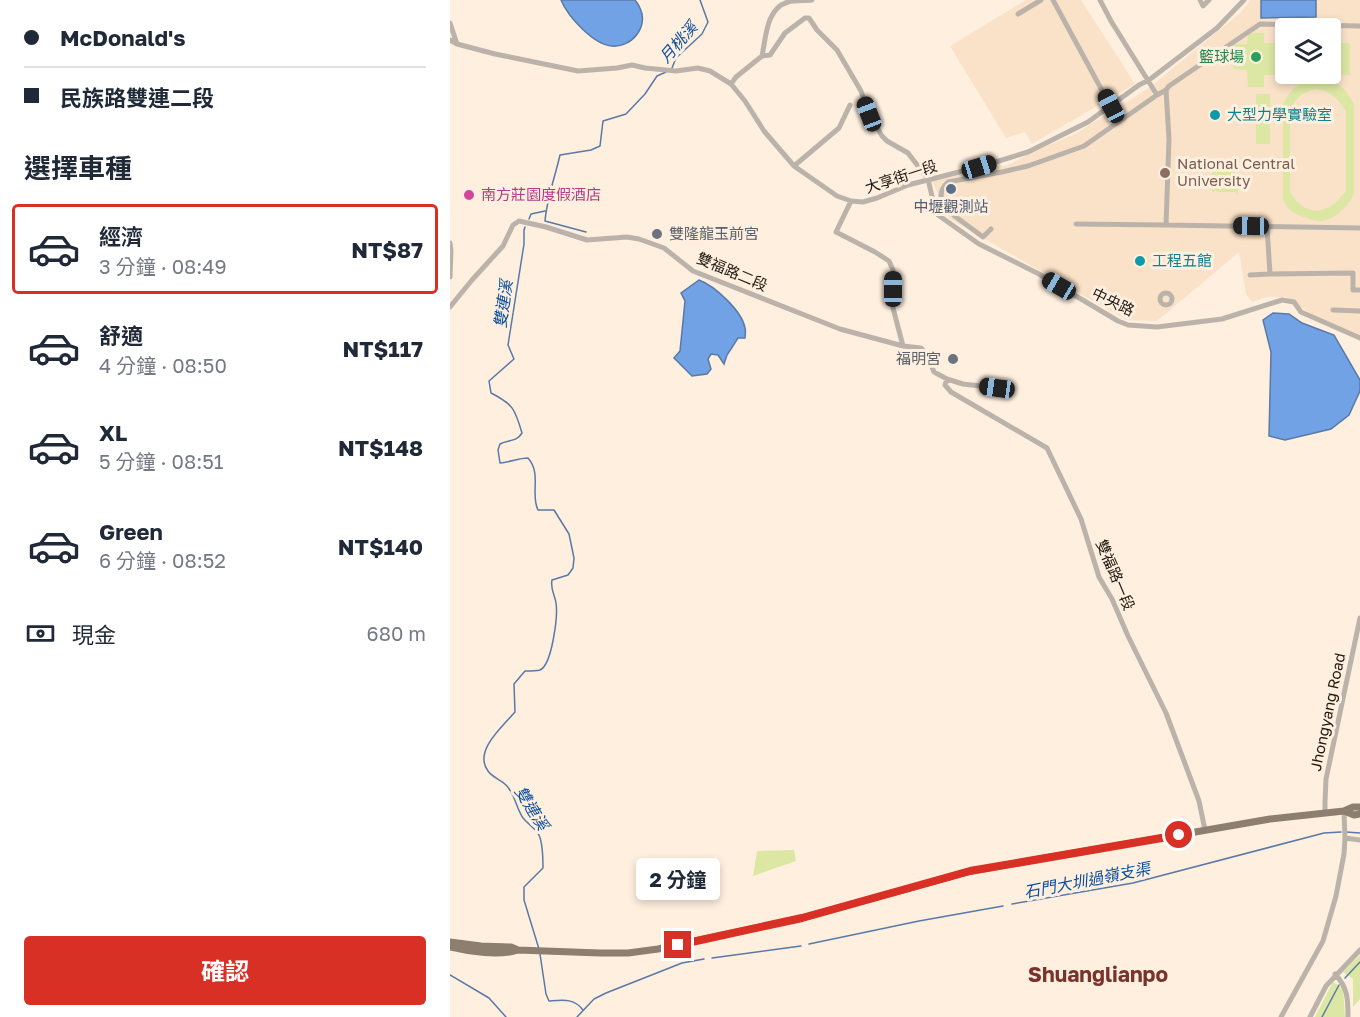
<!DOCTYPE html>
<html lang="zh-TW">
<meta charset="utf-8">
<style>
body{margin:0;font-family:"Golos Text","Noto Sans TC",sans-serif;background:#f2f2f3;color:#1f2937;height:100vh;display:flex;flex-direction:column;font-size:22px;white-space:nowrap}
*{box-sizing:border-box;margin:0}
p{font-size:20px;color:#747a83}
.icon{flex:none;width:33px;height:33px;fill:none;stroke:currentColor;stroke-width:2;stroke-linecap:round;stroke-linejoin:round}
.map{position:relative;flex:1;overflow:hidden}
.sheet{display:flex;flex-direction:column;background:#fff;width:450px}
.sheet>*{flex:none}
.banner{display:grid;align-content:center;height:132px;padding:0 24px;background:#fff}
.tools{position:absolute;left:825px;top:18px;display:grid;gap:12px}
.tools a{display:grid;place-items:center;width:66px;height:66px;border-radius:6px;background:#fff;box-shadow:0 3px 9px #0003;font-size:30px}
.end{position:absolute;width:27px;height:27px;margin:-14px;border:8px solid #d93025;background:#fff;box-shadow:0 0 0 3px #fff}
.from{border-radius:50%}
.bubble{position:absolute;height:42px;border-radius:6px;background:#fff;box-shadow:0 3px 9px #0003;font-size:20px;font-weight:700;line-height:42px;text-align:center}
.car{position:absolute;width:18px;height:36px;margin:-18px -9px;border-radius:8px;box-shadow:0 0 4px 2px #0007;background:linear-gradient(#222 24%,#8ab4d8 0 40%,#222 0 76%,#8ab4d8 0 86%,#222 0)}
.banner b{display:flex;align-items:center;gap:21px;height:57px;font-size:22px}
.banner b+b{border-top:2px solid #e0e1e3}
.banner i{width:15px;height:15px;background:#1f2937}
ul{padding:0;list-style:none}
li{display:flex;align-items:center;gap:18px;height:90px;margin:0 12px 9px;padding:0 12px;border:3px solid transparent;border-radius:6px}
li div{flex:1}
li b{display:block;font-size:22px}
li em{font-style:normal;font-weight:700}
li.on{border-color:#d93025}
li>.icon{width:54px;height:54px;stroke-width:1.5}
h2{padding:0 24px;font-size:27px;line-height:72px}
.pay{display:flex;align-items:center;gap:15px;height:66px;padding:0 24px;font-size:22px}
.pay p{margin-inline-start:auto}
.cta{display:flex;gap:12px;margin-top:auto;padding:12px 24px}
.cta a{flex:1;height:69px;border-radius:6px;background:#d93025;color:#fff;font-size:24px;font-weight:700;line-height:69px;text-align:center}
main{display:flex;flex:1;min-height:0}
.map>svg:first-child{display:block}
.built{fill:#fae2c8;fill-rule:evenodd}
.green{fill:#dce7a4;fill-rule:evenodd}
.water{fill:#71a2e5;stroke:#5979a6;stroke-width:1.5}
.lines{fill:none;stroke-linecap:round;stroke-linejoin:round}
.stream{stroke:#5979a6;stroke-width:1.5}
.minor{stroke:#bbb3aa;stroke-width:5}
.major{stroke:#8c7f6f;stroke-width:7}
.route{stroke:#d93025;stroke-width:8}
.leisure-dot{fill:#2e9e5b;stroke:#feefdf;stroke-width:2}
.culture-dot{fill:#0f9aa8;stroke:#feefdf;stroke-width:2}
.education-dot{fill:#8d6e63;stroke:#feefdf;stroke-width:2}
.service-dot{fill:#5c6f8a;stroke:#feefdf;stroke-width:2}
.hotel-dot{fill:#d1479c;stroke:#feefdf;stroke-width:2}
.worship-dot{fill:#6b7280;stroke:#feefdf;stroke-width:2}
.labels{text-anchor:middle;stroke-width:6;stroke-linejoin:round;paint-order:stroke}
.leisure-label{font-size:15px;fill:#27864d;stroke:#feefdf;text-anchor:end}
.culture-label{font-size:15px;fill:#0d838f;stroke:#feefdf;text-anchor:start}
.education-label{font-size:15px;fill:#785e54;stroke:#feefdf;text-anchor:start}
.street-label{font-size:15px;fill:#201a12;stroke:#feefdf}
.hotel-label{font-size:15px;fill:#b23c85;stroke:#feefdf;text-anchor:start}
.service-label{font-size:15px;fill:#4e5e75;stroke:#feefdf}
.worship-label{font-size:15px;fill:#5b616d;stroke:#feefdf;text-anchor:start}
.water-label{font-size:16px;font-style:italic;fill:#0b4e9d;stroke:#feefdf}
.district-label{font-size:21px;font-weight:bold;fill:#79332c;stroke:#feefdf}
</style>
<main>
<section class="sheet">
<div class="banner">
<b><i class="from"></i>McDonald's</b>
<b><i></i>民族路雙連二段</b>
</div>
<h2>選擇車種</h2>
<ul>
<li class="on"><svg class="icon" aria-label="car" viewBox="0 0 24 24"><path d="M5 17H2v-5l4-1 3-4h7l3 4 3 1v5h-3M9 17h6M6 11h13"/><circle cx="7" cy="17" r="2"/><circle cx="17" cy="17" r="2"/></svg><div><b>經濟</b><p>3 分鐘 · 08:49</p></div><em>NT$87</em></li>
<li><svg class="icon" aria-label="car" viewBox="0 0 24 24"><path d="M5 17H2v-5l4-1 3-4h7l3 4 3 1v5h-3M9 17h6M6 11h13"/><circle cx="7" cy="17" r="2"/><circle cx="17" cy="17" r="2"/></svg><div><b>舒適</b><p>4 分鐘 · 08:50</p></div><em>NT$117</em></li>
<li><svg class="icon" aria-label="car" viewBox="0 0 24 24"><path d="M5 17H2v-5l4-1 3-4h7l3 4 3 1v5h-3M9 17h6M6 11h13"/><circle cx="7" cy="17" r="2"/><circle cx="17" cy="17" r="2"/></svg><div><b>XL</b><p>5 分鐘 · 08:51</p></div><em>NT$148</em></li>
<li><svg class="icon" aria-label="car" viewBox="0 0 24 24"><path d="M5 17H2v-5l4-1 3-4h7l3 4 3 1v5h-3M9 17h6M6 11h13"/><circle cx="7" cy="17" r="2"/><circle cx="17" cy="17" r="2"/></svg><div><b>Green</b><p>6 分鐘 · 08:52</p></div><em>NT$140</em></li>
</ul>
<div class="pay"><svg class="icon" aria-label="cash" viewBox="0 0 24 24"><path d="M3 7h18v10H3z"/><circle cx="12" cy="12" r="2"/></svg>現金<p>680 m</p></div>
<div class="cta"><a>確認</a></div>
</section>
<div class="map">
<svg width="910" height="1017" viewBox="0 0 910 1017">
<rect width="100%" height="100%" fill="#feefdf"/>
<path class="built" d="M576,0H631L685,84L582,144L575,132L556,138L500,46Z
M801,0H910V335L867,318L836,297H818L802,302L796,294L789,252L707,321L676,320L500,219L482,181L558,165L587,150L625,134L699,88L790,13ZM836,28H880V74H836Z"/>
<path class="green" d="M798,33H814V43H835L836,74H880L881,43H900V75H814V87H798L797,70L783,69V44H797Z
M873,80L888,84L895,90L904,104V194C898,206 886,219 872,221C866,222 859,219 854,217C842,213 838,210 833,199V104C842,86 852,79 873,80ZM866,89C880,91 890,100 896,112V191C879,214 857,220 840,192V111C846,98 852,92 866,89Z
M806,94H820V144H806Z
M762,160H785V179H788V195L786,192H767L766,190L764,191L762,193Z
M344,850L346,861L303,876L307,851Z
M910,955V999L903,1007V979L893,972Z
M883,982L893,988L895,1017H865Z"/>
<path class="water" d="M111,0H185C187,3 189,5 190,8C199,26 182,48 162,46C144,45 118,17 111,0Z
M811,0H866V17L811,18Z
M249,280C265,286 292,311 295,328C296,332 295,335 295,338H288L277,355L274,364L268,355L261,354L258,359L261,369L257,374L242,376L224,358L230,351L235,301L231,293Z
M823,313L839,314L852,323L884,335L910,380V391L899,415L881,429L835,440L819,436L821,352L813,320Z"/>
<g class="lines">
<path class="stream" d="M222,68L226,58L252,34L258,22L250,0
M79,219L81,214L95,211
M75,227L74,230V244L58,345L64,359L39,381L41,393C63,404 65,409 72,433C66,443 58,439 50,444L48,450L50,463C60,462 69,458 78,458C92,474 80,494 88,510H104L119,534L124,558L123,568L118,575L102,580C100,589 105,595 106,603C108,616 102,665 90,670C86,671 79,671 75,671L64,684L65,712C53,726 23,751 38,771C43,778 50,779 56,785C65,794 66,808 73,818C78,824 86,829 89,835C93,844 93,858 93,868L74,887V900L89,949
M136,232L95,221C97,198 105,177 110,155L141,150L150,146L153,121L176,114L195,94L207,76L216,72
M896,832L910,833
M562,904L683,883L874,833L891,832
M359,944L469,921L553,906
M90,954L96,994L99,1001C113,1000 124,998 133,1010
M262,958L351,946
M0,975L39,998L56,1017
M895,978L910,962
M127,1017L144,999L156,993L232,963L254,959
M872,1017L889,985"/>
<path class="minor" d="M603,0L661,107
M650,0L661,21L707,95
M750,0L753,6L759,0
M568,14L591,0
M0,23L7,44
M910,26L810,24L719,86L716,90L719,139L716,225L910,228
M0,40L7,44L45,54L128,71L167,68L182,65L195,68L226,71L248,68L260,71L281,84L295,101L314,131L344,166L387,196L401,201L413,202L427,198L458,185L529,167L578,152L638,122L689,85L699,80L767,28L794,0
M312,56L320,55L335,33L355,18H359L367,30L387,50L411,91L419,114L432,136L437,141L458,153L478,179L484,205L488,215L529,244L589,274L668,321L678,325L707,327L772,319L832,300L844,302L851,312L910,338
M281,84L286,77L312,56C316,38 316,8 338,2C345,0 355,1 362,0
M344,166L389,128L400,105
M401,201L386,232L425,252L439,261L443,270V308L453,346
M626,224L716,225
M541,229L533,237L495,209C490,200 489,190 498,182L552,172L578,166L634,146L707,95L716,90
M0,243L1,251L0,277
M820,274L903,273V290H910
M800,275L820,274L817,227
M710 299a6 6 0 1 1 12 0a6 6 0 1 1-12 0Z
M0,307L22,280L53,246L63,225L69,221L96,227L137,240L177,237L189,239L214,248L243,271L390,329L453,346L471,348L476,353L484,372L497,379L513,384L547,388
M883,310L910,311
M497,379L495,385L501,392L597,448L631,519L649,577L662,599L678,636L716,713L749,801L755,830
M875,813V802L876,779L910,618
M895,838L910,840
M885,974C898,988 898,999 898,1017
M831,1017L873,941L886,896L894,854L895,838L894,811
M860,1017L876,986L910,950"/>
<path class="major" d="M894,811L904,815L910,814
M0,942L31,946L61,947L68,950L150,953H178L208,949L352,918L521,871L820,819L894,811L903,807H910
M0,947C20,952 49,956 68,950"/>
</g>
<g class="lines">
<path class="route" d="M228,945L352,918L520,871L729,835"/>
</g>
<circle class="leisure-dot" cx="806" cy="57" r="6"/>
<g class="culture-dot">
<circle cx="765" cy="115" r="6"/>
<circle cx="690" cy="261" r="6"/>
</g>
<circle class="education-dot" cx="715" cy="173" r="6"/>
<circle class="service-dot" cx="501" cy="189" r="6"/>
<circle class="hotel-dot" cx="19" cy="195" r="6"/>
<g class="worship-dot">
<circle cx="207" cy="234" r="6"/>
<circle cx="503" cy="359" r="6"/>
</g>
<g class="labels">
<g class="leisure-label">
<text x="794" y="62">籃球場</text>
</g>
<g class="culture-label">
<text x="777" y="120">大型力學實驗室</text>
<text x="702" y="266">工程五館</text>
</g>
<g class="education-label">
<text x="727" y="169">National Central<tspan x="727" dy="17">University</tspan></text>
</g>
<g class="street-label">
<text transform="translate(451 177) rotate(-18)" y="5">大享街一段</text>
<text transform="translate(282 272) rotate(23)" y="5">雙福路二段</text>
<text transform="translate(663 302) rotate(26)" y="5">中央路</text>
<text transform="translate(665 575) rotate(67)" y="5">雙福路一段</text>
<text transform="translate(878 712) rotate(-78)" y="5">Jhongyang Road</text>
</g>
<g class="hotel-label">
<text x="31" y="200">南方莊園度假酒店</text>
</g>
<g class="service-label">
<text x="501" y="212">中壢觀測站</text>
</g>
<g class="worship-label">
<text x="219" y="239">雙隆龍玉前宮</text>
<text x="491" y="364" text-anchor="end">福明宮</text>
</g>
<g class="water-label">
<text transform="translate(228 42) rotate(-49)" y="6">月桃溪</text>
<text transform="translate(53 304) rotate(-82)" y="6">雙連溪</text>
<text transform="translate(82 808) rotate(58)" y="6">雙連溪</text>
<text transform="translate(637 880) rotate(-11)" y="6">石門大圳過嶺支渠</text>
</g>
<g class="district-label">
<text x="648" y="982">Shuanglianpo</text>
</g>
</g>
</svg>
<div class="tools">
<a><svg class="icon" aria-label="layers" viewBox="0 0 24 24"><path d="M12 4l9 5-9 5-9-5zM3 14l9 5 9-5"/></svg></a>
</div>
<i class="end from" style="left:729px;top:835px"></i>
<i class="end" style="left:228px;top:945px"></i>
<div class="bubble" style="left:186px;top:858px;width:84px">2 分鐘</div>
<i class="car" style="left:661px;top:106px;rotate:332deg"></i>
<i class="car" style="left:419px;top:114px;rotate:339deg"></i>
<i class="car" style="left:529px;top:167px;rotate:73deg"></i>
<i class="car" style="left:801px;top:226px;rotate:271deg"></i>
<i class="car" style="left:609px;top:286px;rotate:300deg"></i>
<i class="car" style="left:443px;top:289px;rotate:0deg"></i>
<i class="car" style="left:547px;top:388px;rotate:278deg"></i>
</div>
</main>
